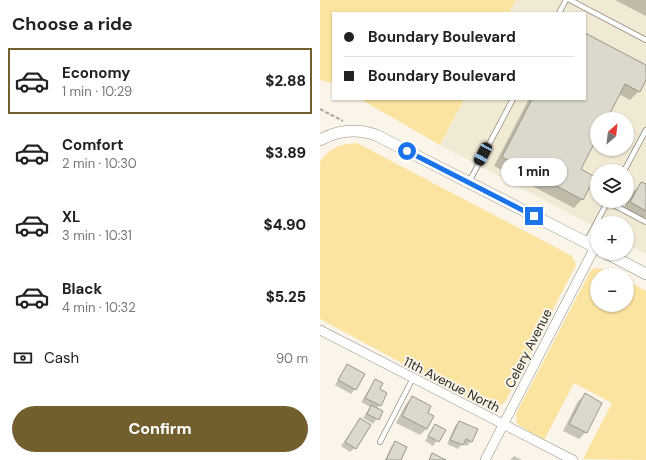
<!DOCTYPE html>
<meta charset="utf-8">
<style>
body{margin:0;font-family:"DM Sans",sans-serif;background:#f2f2f2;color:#222;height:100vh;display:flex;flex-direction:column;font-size:15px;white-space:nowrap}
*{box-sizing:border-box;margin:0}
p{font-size:13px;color:#767676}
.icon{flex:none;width:22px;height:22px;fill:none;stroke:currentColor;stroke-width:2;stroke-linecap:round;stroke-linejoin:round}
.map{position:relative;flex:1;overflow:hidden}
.side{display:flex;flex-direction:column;background:#fff;width:320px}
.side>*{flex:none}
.top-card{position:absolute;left:12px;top:12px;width:254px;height:88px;border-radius:0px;box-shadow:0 1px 3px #0004;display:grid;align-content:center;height:88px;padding:0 12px;background:#fff}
.needle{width:26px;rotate:28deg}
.buttons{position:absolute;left:270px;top:112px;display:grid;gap:8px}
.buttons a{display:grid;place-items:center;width:44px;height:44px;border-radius:50%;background:#fff;box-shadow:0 1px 3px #0004;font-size:20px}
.end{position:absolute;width:18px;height:18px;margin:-9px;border:5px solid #1a73e8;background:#fff;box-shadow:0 0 0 2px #fff}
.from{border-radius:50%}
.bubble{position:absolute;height:28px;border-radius:14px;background:#fff;box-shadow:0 1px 3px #0004;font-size:13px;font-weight:800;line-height:28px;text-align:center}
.car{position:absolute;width:12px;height:24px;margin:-12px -6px;border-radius:5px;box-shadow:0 0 3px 1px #0007;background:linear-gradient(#222 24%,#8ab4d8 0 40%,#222 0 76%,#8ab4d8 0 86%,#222 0)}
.top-card b{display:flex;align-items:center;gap:14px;height:38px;font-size:15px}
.top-card b+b{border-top:1px solid #e0e0e0}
.top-card i{width:10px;height:10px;background:#222}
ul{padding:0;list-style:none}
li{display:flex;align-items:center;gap:12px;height:66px;margin:0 8px 6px;padding:0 4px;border:2px solid transparent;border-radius:0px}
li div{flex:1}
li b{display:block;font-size:15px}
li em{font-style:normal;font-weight:800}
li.active{border-color:#71602e}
li>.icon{width:36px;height:36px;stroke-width:1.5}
h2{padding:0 12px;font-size:18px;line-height:48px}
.pay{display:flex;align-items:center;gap:10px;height:44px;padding:0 12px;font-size:15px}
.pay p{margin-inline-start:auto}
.action{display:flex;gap:8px;margin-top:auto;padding:8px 12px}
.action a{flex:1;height:46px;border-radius:24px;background:#71602e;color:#fff;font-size:16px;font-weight:800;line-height:46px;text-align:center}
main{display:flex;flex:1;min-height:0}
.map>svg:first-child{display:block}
.built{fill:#f0e9d4;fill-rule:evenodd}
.green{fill:#fbe3a0}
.shadow{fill:#0003}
.building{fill:#dcd8cb;stroke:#9a968a}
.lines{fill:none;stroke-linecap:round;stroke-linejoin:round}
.service-casing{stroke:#908c80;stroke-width:6}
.minor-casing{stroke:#908c80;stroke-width:10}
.tertiary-casing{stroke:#908c80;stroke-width:12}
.path{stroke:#aaa79d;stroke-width:2;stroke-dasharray:4 2;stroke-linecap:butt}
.service{stroke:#fff;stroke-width:4.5}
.minor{stroke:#fff;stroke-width:9}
.tertiary{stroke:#fff;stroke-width:11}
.route{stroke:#1a73e8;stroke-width:5}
.labels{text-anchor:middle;stroke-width:4;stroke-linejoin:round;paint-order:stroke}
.street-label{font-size:13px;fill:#262520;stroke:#faf5e8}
</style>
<main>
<section class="side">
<h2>Choose a ride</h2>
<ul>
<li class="active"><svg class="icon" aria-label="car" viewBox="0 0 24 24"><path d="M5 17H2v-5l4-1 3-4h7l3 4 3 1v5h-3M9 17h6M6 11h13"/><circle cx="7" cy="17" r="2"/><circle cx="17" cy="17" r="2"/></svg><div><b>Economy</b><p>1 min · 10:29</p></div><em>$2.88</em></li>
<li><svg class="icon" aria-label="car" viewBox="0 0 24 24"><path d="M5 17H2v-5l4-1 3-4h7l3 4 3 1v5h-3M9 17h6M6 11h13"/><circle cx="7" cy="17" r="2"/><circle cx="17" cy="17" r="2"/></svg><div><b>Comfort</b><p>2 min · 10:30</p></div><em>$3.89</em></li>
<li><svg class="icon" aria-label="car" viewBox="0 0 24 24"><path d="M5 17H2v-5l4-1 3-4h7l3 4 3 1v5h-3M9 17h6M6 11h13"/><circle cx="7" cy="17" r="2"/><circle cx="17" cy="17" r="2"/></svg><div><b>XL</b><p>3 min · 10:31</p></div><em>$4.90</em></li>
<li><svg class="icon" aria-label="car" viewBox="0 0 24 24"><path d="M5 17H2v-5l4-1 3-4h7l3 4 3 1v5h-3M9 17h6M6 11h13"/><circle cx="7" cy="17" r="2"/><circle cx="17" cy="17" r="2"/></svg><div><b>Black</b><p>4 min · 10:32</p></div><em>$5.25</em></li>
</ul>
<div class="pay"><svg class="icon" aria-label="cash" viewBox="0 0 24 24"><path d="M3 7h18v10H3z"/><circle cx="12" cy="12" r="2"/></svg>Cash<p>90 m</p></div>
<div class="action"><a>Confirm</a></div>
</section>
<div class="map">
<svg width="326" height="460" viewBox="0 0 326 460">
<rect width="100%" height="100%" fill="#faf5e8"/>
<path class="built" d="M196,0H326V254L307,244V223H277V228L120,145L144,99H265V13H189ZM277,119H307V149H277ZM277,171H307V201H277Z"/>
<path class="green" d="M0,0H196L189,13H13V83L0,80Z
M40,99H144L120,145Z
M37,143L252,256L256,265L185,402L177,407L160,405L0,319V163C7,148 22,144 37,143Z
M276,268L283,269L295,275H277V305H307V281L326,291V460L263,459L292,403L254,383L224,440L197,424L196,414L271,270Z"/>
<path class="shadow" d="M295,0H326V16Z
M265,35L326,66V77L319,91L310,100L299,94L286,119H277V136L259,169L262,199L254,208L174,166L209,99H265Z
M322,183L326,185V224L302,211L313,192Z
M27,365L35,389L31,394L15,385Z
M55,380L60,405L56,409L62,411L53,424L43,418L50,407L41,402Z
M265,395L266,432L259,439L243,431L258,401Z
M92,398L107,428L100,435L76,423L86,404Z
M40,419L35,448L30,452L21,446Z
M139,422L151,441L147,446L142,444L138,449L127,444L135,426Z
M115,425L124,430L113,446L105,441Z
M75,443L79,460H65L71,447Z
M194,456L202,460H190Z"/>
<path class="building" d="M265,33L326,65V80L320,92L305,84L287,119H277V138L261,169L275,177L263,200L182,157L212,99H265Z
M321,182L326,184V211L310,202Z
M27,364L45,374L36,390L18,380Z
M55,379L63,383L60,389L67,393L61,406L45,398Z
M265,393L282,403L267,433L249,424Z
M92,396L111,406L108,413L114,416L107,429L82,416Z
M51,405L63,411L59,420L47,414Z
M40,418L51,425L36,449L25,442Z
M139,421L158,429L152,442L146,439L143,445L130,440Z
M115,424L126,430L119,442L108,436Z
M75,441L87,447L81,460H66Z
M112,453L126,460H109Z"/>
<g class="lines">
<defs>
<path id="service" d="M250,0L326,40
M239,13L246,0
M304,171L326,130
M149,182L193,99
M288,202L326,222
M266,242L288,201
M60,442L93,378"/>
<path id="minor" d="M0,330L253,460
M165,460L275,247"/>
<path id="tertiary" d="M0,140C18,130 36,128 56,135L277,248
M286,253L326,274"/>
</defs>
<use href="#service" class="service-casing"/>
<use href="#minor" class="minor-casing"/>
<use href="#tertiary" class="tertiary-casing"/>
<path class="path" d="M0,109L23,121"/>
<use href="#service" class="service"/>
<use href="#minor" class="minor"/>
<use href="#tertiary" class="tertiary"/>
</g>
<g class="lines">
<path class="route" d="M87,151L214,216"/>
</g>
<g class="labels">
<g class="street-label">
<text transform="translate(208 348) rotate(-63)" y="5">Celery Avenue</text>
<text transform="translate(132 384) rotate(27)" y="5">11th Avenue North</text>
</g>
</g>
</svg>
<div class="buttons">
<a><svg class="needle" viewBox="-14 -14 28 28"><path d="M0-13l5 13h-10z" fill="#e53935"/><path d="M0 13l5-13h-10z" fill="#767676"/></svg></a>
<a><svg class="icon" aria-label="layers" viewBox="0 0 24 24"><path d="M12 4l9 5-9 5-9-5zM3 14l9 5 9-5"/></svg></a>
<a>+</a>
<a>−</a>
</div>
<i class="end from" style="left:87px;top:151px"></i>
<i class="end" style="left:214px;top:216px"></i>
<div class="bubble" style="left:181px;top:158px;width:66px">1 min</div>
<i class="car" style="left:163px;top:154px;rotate:208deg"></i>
<div class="top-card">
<b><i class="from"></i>Boundary Boulevard</b>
<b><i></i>Boundary Boulevard</b>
</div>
</div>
</main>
